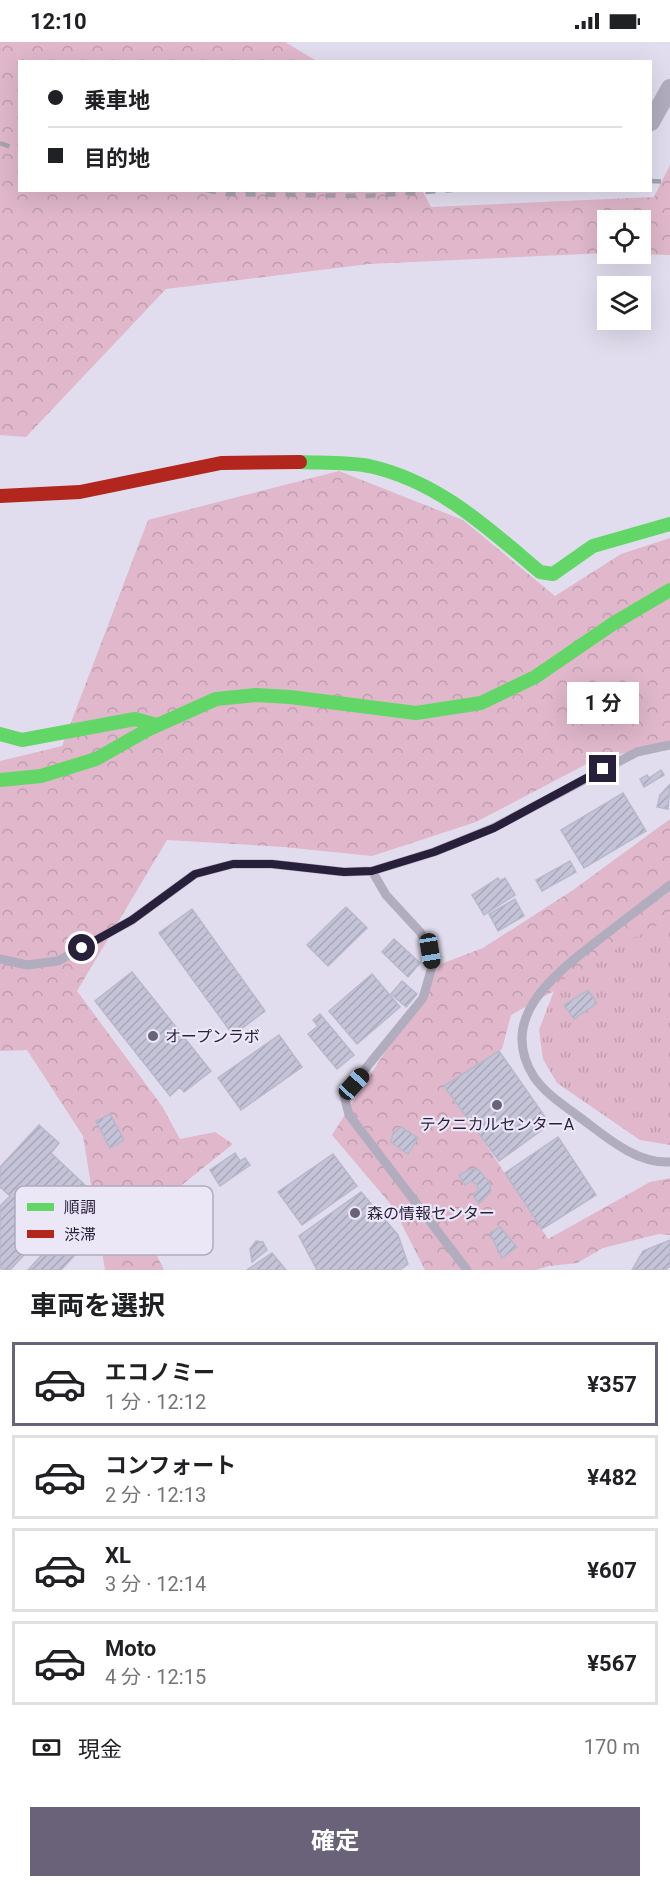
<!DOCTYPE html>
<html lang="ja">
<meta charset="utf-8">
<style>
body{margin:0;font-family:Roboto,"Noto Sans JP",sans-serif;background:#f6f6f6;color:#202124;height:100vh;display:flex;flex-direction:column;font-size:22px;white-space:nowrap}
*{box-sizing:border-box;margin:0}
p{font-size:20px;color:#757577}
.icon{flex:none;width:33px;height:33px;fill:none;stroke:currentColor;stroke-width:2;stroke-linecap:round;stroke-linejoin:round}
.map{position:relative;height:1228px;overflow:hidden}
.sheet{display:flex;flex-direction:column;background:#fff;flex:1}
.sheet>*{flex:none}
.hud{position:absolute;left:18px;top:18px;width:634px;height:132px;border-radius:0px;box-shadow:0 6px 24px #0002;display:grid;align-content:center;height:132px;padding:0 30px;background:#fff}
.fabs{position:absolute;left:597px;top:168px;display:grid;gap:12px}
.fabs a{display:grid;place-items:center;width:54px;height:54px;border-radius:0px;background:#fff;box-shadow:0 6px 24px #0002;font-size:30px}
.end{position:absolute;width:27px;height:27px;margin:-14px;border:8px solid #281f3a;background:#fff;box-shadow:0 0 0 3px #fff}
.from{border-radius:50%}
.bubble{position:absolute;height:42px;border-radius:0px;background:#fff;box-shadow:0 6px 24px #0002;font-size:20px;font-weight:700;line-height:42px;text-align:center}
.car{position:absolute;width:18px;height:36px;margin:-18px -9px;border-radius:8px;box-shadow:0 0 4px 2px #0007;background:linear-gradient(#222 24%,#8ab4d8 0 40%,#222 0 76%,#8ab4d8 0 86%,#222 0)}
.hud b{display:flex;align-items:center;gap:21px;height:57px;font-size:22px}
.hud b+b{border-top:2px solid #e0e0e0}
.hud i{width:15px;height:15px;background:#202124}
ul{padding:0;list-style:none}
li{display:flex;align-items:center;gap:18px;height:84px;margin:0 12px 9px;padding:0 18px;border:3px solid #e0e0e0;border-radius:0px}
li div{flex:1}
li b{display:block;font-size:22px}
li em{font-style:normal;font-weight:700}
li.active{border-color:#696279}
li>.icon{width:54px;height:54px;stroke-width:1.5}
h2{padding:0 30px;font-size:27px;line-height:72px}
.pay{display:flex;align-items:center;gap:15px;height:66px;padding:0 30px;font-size:22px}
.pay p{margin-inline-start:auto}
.cta{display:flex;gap:12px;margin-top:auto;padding:12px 30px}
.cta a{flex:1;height:69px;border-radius:0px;background:#696279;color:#fff;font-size:24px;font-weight:700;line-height:69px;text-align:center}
.status{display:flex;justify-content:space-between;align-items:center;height:42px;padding:0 30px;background:#fff;direction:ltr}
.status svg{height:16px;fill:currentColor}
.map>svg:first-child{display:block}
.forest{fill:url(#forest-crowns)}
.park{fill:url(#park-tufts)}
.building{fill:url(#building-hatch);stroke:#b8b8cc;stroke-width:1.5}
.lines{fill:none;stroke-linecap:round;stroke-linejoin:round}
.lane{stroke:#b2adbe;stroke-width:9}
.street{stroke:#b2adbe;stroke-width:18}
.fast{stroke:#63d668;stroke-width:14}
.jam{stroke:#b3261e;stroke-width:14}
.rail{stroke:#a6a2b0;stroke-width:4.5;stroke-dasharray:10 10;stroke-linecap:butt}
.route{stroke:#281f3a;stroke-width:8}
.poi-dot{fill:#696279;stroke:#ebe7f6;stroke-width:2}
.labels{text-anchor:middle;stroke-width:4.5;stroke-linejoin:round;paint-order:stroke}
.poi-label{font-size:16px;fill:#281f3a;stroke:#ebe7f6;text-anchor:start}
.key{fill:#ebe7f6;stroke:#b0abbe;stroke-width:1.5}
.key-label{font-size:16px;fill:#281f3a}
</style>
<div class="status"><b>12:10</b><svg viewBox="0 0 49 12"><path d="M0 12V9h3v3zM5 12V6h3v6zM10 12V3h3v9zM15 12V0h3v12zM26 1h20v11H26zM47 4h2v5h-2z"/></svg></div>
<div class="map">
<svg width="670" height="1228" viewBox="0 0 670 1228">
<defs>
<pattern id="forest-crowns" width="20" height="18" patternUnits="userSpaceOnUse" patternTransform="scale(1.5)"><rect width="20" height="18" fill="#e0b7cb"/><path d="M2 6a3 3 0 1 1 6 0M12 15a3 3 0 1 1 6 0" fill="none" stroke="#c09daf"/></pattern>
<pattern id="park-tufts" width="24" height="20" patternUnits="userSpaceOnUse" patternTransform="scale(1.5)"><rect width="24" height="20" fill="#e0b7cb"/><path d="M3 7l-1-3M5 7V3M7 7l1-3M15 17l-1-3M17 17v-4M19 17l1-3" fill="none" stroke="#c09daf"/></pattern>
<pattern id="building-hatch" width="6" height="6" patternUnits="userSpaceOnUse" patternTransform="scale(1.5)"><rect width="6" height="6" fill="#c4c3d7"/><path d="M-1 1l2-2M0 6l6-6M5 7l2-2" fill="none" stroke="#a8a7b9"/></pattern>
</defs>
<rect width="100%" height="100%" fill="#e2ddee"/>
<path class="forest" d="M0,0H285L317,19L20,20V148H422L431,165L654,155L670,123V213L636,212H640V178H608L607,211L369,222L166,247L26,395L0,393Z
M339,429L463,478L555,554L621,512L670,496V703L598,716L476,780L372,814L283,805L167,798L77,949L162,1064L180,1097L215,1090L233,1102L173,1150L157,1214L164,1228H105L83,1094L27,1008L0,1009V719L62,704L148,478Z
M670,777V884L511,973L502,1007L448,1045L548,1197L650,1140L670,1136V1193L659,1192L603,1206L577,1221L549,1224L536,1228H425L393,1165L332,1093L441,922L483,906L573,848Z"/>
<path class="park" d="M670,876V1103L640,1098L557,1041L543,1017L539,988L557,941Z"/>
<path class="building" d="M661,728L664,733L644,745L640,737L647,733L649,736Z
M670,742L668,767L657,765L660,753Z
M623,751L646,789L584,826L561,788Z
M570,819L576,830L542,849L536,838Z
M498,836L500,839L505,836L515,853L484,873L472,853Z
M515,857L524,874L498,889L489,872Z
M346,865L367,886L328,924L307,903Z
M192,867L265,969L233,993L159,891Z
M394,897L420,921L408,935L382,910Z
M132,930L211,1029L184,1050L180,1045L170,1054L95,959Z
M372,932L400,965L357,1002L329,969Z
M402,939L417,952L406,965L391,952Z
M588,948L597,961L574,977L564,963Z
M320,972L354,1013L337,1027L308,992L318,984L313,978Z
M279,993L302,1025L241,1068L218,1036Z
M499,1009L550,1082L499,1119L444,1044Z
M110,1072L124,1098L110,1106L96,1079Z
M39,1083L59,1101L51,1111L87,1145L10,1228H5L0,1226V1164L10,1154L0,1145V1125Z
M401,1085L418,1096L408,1112L391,1100L393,1091Z
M558,1095L596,1153L542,1187L505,1131Z
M235,1111L240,1119L245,1116L250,1123L220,1144L210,1128Z
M333,1112L357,1144L302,1183L278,1150Z
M471,1127L479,1128L489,1140L491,1149L479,1162L473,1153L478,1148L477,1142L471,1139L465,1143L459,1133Z
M361,1150L398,1193L408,1222L400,1228H317L299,1194Z
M68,1184L86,1201L61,1228H28Z
M500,1185L517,1205L502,1216L490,1191Z
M670,1198V1224L665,1228H632L643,1209Z
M670,1198V1224L665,1228H632L643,1209Z
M256,1199L263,1200L267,1208L252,1220L250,1207Z
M272,1211L286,1228H247Z"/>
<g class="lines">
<path class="lane" d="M372,829L386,853L421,891L430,909L432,925L423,956L344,1053L349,1073L467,1228
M670,843C647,861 624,878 601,896C559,929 495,974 534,1035C545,1051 563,1063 578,1074C604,1093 635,1122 670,1120
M0,917L27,923L58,919L132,878L195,832L233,822H272L344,830L372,829L434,810L493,786L637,710L670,703"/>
<path class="street" d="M651,80L670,46"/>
<path class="fast" d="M300,420C322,421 347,420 369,424C438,439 488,486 540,530L553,532L593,504L670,482
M0,692L22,698L135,677L157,683
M0,738L41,734L96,717L149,687L216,657L256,653L290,655L416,671L481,661L535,635L614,581L670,548"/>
<path class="jam" d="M0,454L80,450L221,421L300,420"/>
<path class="rail" d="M0,101L20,108
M651,139L670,140
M206,148L226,152L366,154L453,148"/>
</g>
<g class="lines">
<path class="route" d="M82,906L132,878L195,832L233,822H272L344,830L372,829L434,810L494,786L603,727"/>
</g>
<g class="poi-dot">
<circle cx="153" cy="994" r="6"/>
<circle cx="497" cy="1063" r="6"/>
<circle cx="355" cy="1171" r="6"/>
</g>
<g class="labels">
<g class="poi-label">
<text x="165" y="1000">オープンラボ</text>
<text x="497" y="1088" text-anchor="middle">テクニカルセンターA</text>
<text x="367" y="1177">森の情報センター</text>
</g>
</g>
<rect x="15" y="1144" width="198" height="69" rx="9" class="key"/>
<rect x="27" y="1161" width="27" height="8" fill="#63d668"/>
<rect x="27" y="1188" width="27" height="8" fill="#b3261e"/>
<g class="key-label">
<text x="64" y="1171">順調</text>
<text x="64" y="1198">渋滞</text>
</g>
</svg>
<div class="fabs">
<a><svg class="icon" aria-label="locate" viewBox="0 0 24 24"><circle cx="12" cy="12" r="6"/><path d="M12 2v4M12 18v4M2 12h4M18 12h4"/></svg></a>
<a><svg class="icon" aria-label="layers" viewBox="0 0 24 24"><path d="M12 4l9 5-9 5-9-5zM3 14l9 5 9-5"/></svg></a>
</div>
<i class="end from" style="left:82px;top:906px"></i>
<i class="end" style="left:603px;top:727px"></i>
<div class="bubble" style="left:567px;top:640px;width:72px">1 分</div>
<i class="car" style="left:430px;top:909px;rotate:171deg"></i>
<i class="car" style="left:354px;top:1042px;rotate:42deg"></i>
<div class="hud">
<b><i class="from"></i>乗車地</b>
<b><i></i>目的地</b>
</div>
</div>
<section class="sheet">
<h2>車両を選択</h2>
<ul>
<li class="active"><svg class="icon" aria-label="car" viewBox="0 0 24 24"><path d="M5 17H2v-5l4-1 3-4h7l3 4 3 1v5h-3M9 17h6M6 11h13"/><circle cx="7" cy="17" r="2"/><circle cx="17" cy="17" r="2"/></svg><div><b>エコノミー</b><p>1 分 · 12:12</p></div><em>¥357</em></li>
<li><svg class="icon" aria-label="car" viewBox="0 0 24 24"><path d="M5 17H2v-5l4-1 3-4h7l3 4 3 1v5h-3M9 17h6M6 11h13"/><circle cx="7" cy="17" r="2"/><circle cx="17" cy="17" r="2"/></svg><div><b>コンフォート</b><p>2 分 · 12:13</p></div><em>¥482</em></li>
<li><svg class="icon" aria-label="car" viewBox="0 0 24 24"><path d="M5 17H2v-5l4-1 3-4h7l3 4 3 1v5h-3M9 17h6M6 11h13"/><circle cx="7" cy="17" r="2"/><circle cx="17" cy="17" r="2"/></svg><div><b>XL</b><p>3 分 · 12:14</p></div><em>¥607</em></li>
<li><svg class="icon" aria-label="car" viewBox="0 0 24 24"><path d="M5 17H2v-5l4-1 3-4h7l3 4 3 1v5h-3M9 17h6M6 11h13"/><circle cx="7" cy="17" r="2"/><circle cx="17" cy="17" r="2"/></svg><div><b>Moto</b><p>4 分 · 12:15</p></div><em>¥567</em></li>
</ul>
<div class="pay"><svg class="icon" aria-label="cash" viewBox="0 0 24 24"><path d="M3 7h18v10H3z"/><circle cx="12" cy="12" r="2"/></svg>現金<p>170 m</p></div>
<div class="cta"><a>確定</a></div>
</section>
